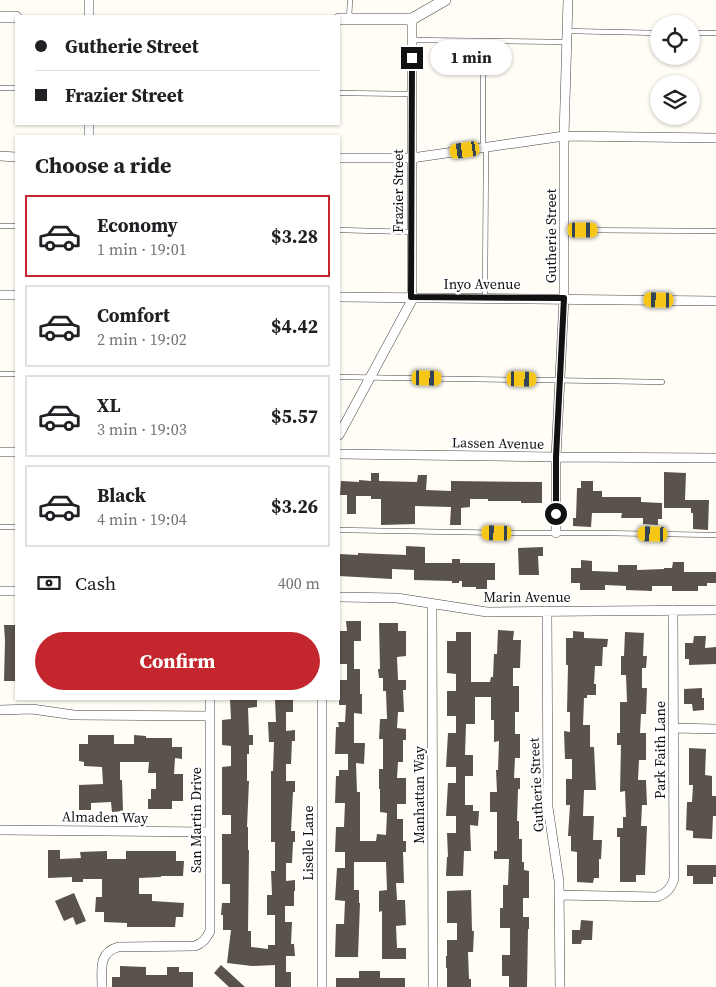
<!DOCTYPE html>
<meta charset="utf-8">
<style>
body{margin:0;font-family:"Source Serif 4",serif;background:#f2f2f2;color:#202124;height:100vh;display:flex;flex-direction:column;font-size:19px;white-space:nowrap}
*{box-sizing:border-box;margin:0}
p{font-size:16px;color:#757577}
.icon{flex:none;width:28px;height:28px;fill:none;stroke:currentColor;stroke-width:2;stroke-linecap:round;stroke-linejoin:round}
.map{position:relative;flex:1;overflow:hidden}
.panel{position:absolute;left:15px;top:135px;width:325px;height:565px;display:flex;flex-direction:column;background:#fff;border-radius:0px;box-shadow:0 1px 4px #0004}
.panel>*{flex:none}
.hud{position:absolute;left:15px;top:15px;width:325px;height:110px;border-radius:0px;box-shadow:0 1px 4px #0004;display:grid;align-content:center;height:110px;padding:0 20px;background:#fff}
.buttons{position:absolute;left:650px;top:15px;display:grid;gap:10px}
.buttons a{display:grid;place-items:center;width:50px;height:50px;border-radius:50%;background:#fff;box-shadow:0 1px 4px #0004;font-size:25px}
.end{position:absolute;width:22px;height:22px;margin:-11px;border:6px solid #111;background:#fff;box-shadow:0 0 0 2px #fff}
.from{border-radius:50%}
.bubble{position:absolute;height:35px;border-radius:18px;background:#fff;box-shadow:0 1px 4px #0004;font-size:16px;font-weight:700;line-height:35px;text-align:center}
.car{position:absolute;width:15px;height:30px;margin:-15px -8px;border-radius:6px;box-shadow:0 0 4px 1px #0007;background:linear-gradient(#f5c518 24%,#345 0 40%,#f5c518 0 76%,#345 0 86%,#f5c518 0)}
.hud b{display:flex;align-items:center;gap:18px;height:48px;font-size:19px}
.hud b+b{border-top:1px solid #e0e0e0}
.hud i{width:12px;height:12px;background:#202124}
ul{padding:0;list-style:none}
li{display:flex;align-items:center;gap:15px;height:82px;margin:0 10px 8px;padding:0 10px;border:2px solid #e0e0e0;border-radius:0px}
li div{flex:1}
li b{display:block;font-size:19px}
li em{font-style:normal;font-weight:700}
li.current{border-color:#c4262e}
li>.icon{width:45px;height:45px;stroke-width:1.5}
h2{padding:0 20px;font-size:22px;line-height:60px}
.pay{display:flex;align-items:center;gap:12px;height:55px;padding:0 20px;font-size:19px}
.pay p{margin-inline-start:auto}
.cta{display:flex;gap:10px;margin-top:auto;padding:10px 20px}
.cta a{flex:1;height:58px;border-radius:30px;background:#c4262e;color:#fff;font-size:20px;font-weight:700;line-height:58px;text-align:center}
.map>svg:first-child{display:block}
.building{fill:#5a524d}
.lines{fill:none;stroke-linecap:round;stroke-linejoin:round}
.service-casing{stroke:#444;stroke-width:5.5}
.minor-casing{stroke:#444;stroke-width:10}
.tertiary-casing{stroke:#444;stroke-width:12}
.service{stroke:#fff;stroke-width:4.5}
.minor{stroke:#fff;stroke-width:9}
.tertiary{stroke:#fff;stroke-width:11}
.route{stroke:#111;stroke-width:6}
.labels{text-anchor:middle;stroke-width:5;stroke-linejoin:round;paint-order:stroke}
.street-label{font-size:14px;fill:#111;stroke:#fff}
</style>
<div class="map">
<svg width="716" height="987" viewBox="0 0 716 987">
<rect width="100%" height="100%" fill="#fffdf5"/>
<path class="building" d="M664,472L686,473L685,500H709L708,530L693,529V513H691V508H664Z
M371,473H379V481L417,482L418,475H427L426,490L451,491V481L542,482V503H521V501H488V499H470V507L461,508V525H450L451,507L415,506V524L381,525V499H371V496H356V514H347V495H340L341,481L359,482V480L371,481Z
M581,481H593V491H602V497H641V502L662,503V519H658V525L643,524V518H621L622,513H592L591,527L573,526V518H576L577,488H581Z
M406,546L425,547V563H452V559H460V563H495V580H487V589H476V587H462V581H459V583H452V581L414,580V570L392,569V579L339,576V554L358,555V553L406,555Z
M543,547V556H538L539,575H519L518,548Z
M581,560L592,561V571L618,572V565H637V570L664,569V568H672L673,562H684V572H716V583H707V586H698V591H672V586H652V591L626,590V586L605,585V590H580V583H571V568H581Z
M346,621H361V641H354V669H360V694H362V714L354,713V743H365L364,764L356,763L357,792H360V841H376L377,834L386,835L387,813L380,812V789H379V769H383V739H379L380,719H387L386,691H383V678H379L378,669H380L379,623H398V631H406V656L397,657L398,680H406V690H403L404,712H398L397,728L406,729V740H403V762H398L397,778H406V804H397V819H403V841H406V852H403L404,883H396L397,900H405L406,925L396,926L397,948H406V959H382V911L379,912V891L387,890L386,862H354V890H359V903H360L358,957H335L336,924H344L345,901L335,900L337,868H345V852H335L336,827H344L345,803H335L336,776H339V770H348V754H335L336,727H339L338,722H345L346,705H339V680H347V664H339V631H347Z
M4,625H16V681H4L5,641Z
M498,630L514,631L513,640H521L520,668H513V686H519V712H515V734H520V758H515L514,778H520V789H518L517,821H519V839H522V862H524V870L529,871V898H523V917H529V929H528L527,987H509V976H502V955H510V928H500V908H503V885H508L509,859H494V851H497V812H490V792H497L496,770H498L499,741L494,742V720H491V697H475V724H466L465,755H473V776H465V805H473V811H479L478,826L470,825L471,851H464L463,876H446L447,857H448L447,833H456V816H446L448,783H456V767H446L448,733H456V716H447V691H456V674L447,673V641H456V632H471V682H490L491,677H493L494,654H497Z
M573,631L584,632V638L608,639L607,647H603L602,666H595L594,684H596V695H587V698H584L583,725H590V747H594L596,790H584L583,816H594L593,840H602L601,859H599V878H594L593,883L577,882V852L571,851V836H568L570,805H566V779H572V759H565L564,731L570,732V712H567L568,665H566V638H573Z
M625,632L644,633L643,656H647L646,668H642V688H647L646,714H641L640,733H646V760H639L638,780H646L647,805H642L641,826H647L645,875H636V882H620V837H617V828H623V817H626L625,791L620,792L621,745H617V733H620V702H627L626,675H621V656H624Z
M694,636H706L705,648L716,647V664L689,665V659H685V643H693Z
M702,688V698H704V710L693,711L692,704H684V689Z
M230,699H257V707L248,708L249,735H253V745H249V754H247V781H249L247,827H248V850H249L248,931H251V947L268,949V945H275V915H267V895H272L271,871H275V842H271V771H273L274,742H269L268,722H276L275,699H293V712H286V731L295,730V741H292L291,764H286V781H295V792H293L291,831H295V842H293L292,863H286V881L295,880V891H294V906H285V922H292L291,944H294L295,956H286V972H291V987H275V965L252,966L227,963L231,930H223V915H221L222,903H230V884H222V834H231V815H222V767L231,766V746L222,745V720L231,719Z
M88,735H114V744H134V735L146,736V738H172V747H182V759L175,758L174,774H183V801H172V809H148V799H151V789H156V773H148L149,762H120V780H122L123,811L112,812L111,802L91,803V810H79V785L103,784L102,767L84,766V762L79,761V744H88Z
M689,748L706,749L705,775L712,776V796H716V816H713L712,839L693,838V831L686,830L687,802H692L693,785H689Z
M48,850H60V859L81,858L80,852L107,851V859H126V851H176V861H184L183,876H161V877L139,878V894H152V901L184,903L183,917H176L175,927H127V923L104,922V912H95L96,897H102V879H83V882H72V877L48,878Z
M687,865H716V877H713V884H693V876H687Z
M471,890L472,931H474L473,952H468L469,979H471V987H447V968H446V956H447V940H457V923H447V891Z
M74,893L86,921L76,925L73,917L64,921L55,901Z
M581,920L593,921L592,940H582L581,944H572V930H580Z
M221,965L245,987H229L214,973Z
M120,966L146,967V975H167V967H179V972H193V987H112V977H120Z
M359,971H380V978H405V987H336V978H359Z"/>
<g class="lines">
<defs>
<path id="service" d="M349,19L350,0
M567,31L659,33
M691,33H716
M412,40L567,42
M0,88H16
M339,93L412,94
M483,147V41
M0,226H16
M339,230L412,232
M564,230L716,231
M485,298L486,147
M0,374H16
M339,377L662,382
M0,527H16
M339,530L512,533H601L716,535"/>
<path id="minor" d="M89,16V0
M89,136V124
M0,156L16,157
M339,158H412L564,136L716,138
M0,295H16
M339,297L716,301
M339,435L412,300V19
M0,452H16
M339,454L556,457L716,458
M556,533V457L564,298V136L568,0
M0,591H16
M339,597L397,598L487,612L716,610
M432,604L433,987
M547,612L548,807L559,881L560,987
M322,699V987
M0,710L32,709L74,715L210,716
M674,728L716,729
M0,830L210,832
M559,895L657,897C667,893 671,888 674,879L673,610
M102,987C102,970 98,953 118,947L195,946C203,943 206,939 210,931V699"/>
<path id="tertiary" d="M0,17H16
M339,19H412L445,0"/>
</defs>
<use href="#service" class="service-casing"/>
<use href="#minor" class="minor-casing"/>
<use href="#tertiary" class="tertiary-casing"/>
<use href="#service" class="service"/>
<use href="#minor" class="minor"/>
<use href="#tertiary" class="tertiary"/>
</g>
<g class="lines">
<path class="route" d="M412,58L411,297L564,298L556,457V514"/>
</g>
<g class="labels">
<g class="street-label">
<text transform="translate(398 191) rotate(-90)" y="5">Frazier Street</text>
<text transform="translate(551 236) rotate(-90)" y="5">Gutherie Street</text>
<text x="482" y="289">Inyo Avenue</text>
<text transform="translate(498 443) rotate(1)" y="5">Lassen Avenue</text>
<text x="527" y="602">Marin Avenue</text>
<text transform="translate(660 750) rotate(-90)" y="5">Park Faith Lane</text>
<text transform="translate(536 785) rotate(-93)" y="5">Gutherie Street</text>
<text transform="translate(419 795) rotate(-90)" y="5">Manhattan Way</text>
<text transform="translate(105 817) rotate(1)" y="5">Almaden Way</text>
<text transform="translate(196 820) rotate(-90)" y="5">San Martin Drive</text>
<text transform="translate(308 843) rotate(-90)" y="5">Liselle Lane</text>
</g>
</g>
</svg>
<div class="buttons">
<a><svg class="icon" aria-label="locate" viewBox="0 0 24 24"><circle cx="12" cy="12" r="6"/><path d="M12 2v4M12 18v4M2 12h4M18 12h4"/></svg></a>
<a><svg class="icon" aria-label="layers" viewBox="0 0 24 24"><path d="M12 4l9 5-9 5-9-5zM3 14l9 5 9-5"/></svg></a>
</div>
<i class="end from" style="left:556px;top:514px"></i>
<i class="end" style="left:412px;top:58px"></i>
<div class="bubble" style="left:430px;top:40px;width:82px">1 min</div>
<i class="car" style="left:465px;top:150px;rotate:262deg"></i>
<i class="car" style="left:583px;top:230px;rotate:90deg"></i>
<i class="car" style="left:659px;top:300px;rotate:271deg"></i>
<i class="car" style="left:427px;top:378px;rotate:91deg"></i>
<i class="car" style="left:522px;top:379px;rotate:91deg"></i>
<i class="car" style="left:497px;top:533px;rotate:271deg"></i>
<i class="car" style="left:653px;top:534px;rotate:272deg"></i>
<div class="hud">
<b><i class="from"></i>Gutherie Street</b>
<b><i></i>Frazier Street</b>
</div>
<section class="panel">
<h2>Choose a ride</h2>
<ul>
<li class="current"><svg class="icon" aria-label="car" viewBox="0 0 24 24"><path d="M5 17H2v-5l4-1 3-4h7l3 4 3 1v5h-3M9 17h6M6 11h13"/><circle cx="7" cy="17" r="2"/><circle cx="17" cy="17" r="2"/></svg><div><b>Economy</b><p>1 min · 19:01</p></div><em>$3.28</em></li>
<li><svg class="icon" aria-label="car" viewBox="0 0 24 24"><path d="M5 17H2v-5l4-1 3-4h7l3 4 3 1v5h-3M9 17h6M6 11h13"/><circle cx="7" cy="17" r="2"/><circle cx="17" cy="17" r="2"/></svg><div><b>Comfort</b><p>2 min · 19:02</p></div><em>$4.42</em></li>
<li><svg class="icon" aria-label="car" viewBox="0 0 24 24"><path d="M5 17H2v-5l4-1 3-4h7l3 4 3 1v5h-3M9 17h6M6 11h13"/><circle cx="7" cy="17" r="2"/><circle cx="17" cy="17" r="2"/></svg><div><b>XL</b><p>3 min · 19:03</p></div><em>$5.57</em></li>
<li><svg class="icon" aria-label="car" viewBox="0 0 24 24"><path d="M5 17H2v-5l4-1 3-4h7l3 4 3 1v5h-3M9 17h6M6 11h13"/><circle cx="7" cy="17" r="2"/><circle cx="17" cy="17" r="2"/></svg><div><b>Black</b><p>4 min · 19:04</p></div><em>$3.26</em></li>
</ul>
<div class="pay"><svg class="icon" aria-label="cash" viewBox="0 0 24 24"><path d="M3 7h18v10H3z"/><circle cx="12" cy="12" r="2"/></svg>Cash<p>400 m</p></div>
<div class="cta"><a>Confirm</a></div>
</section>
</div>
